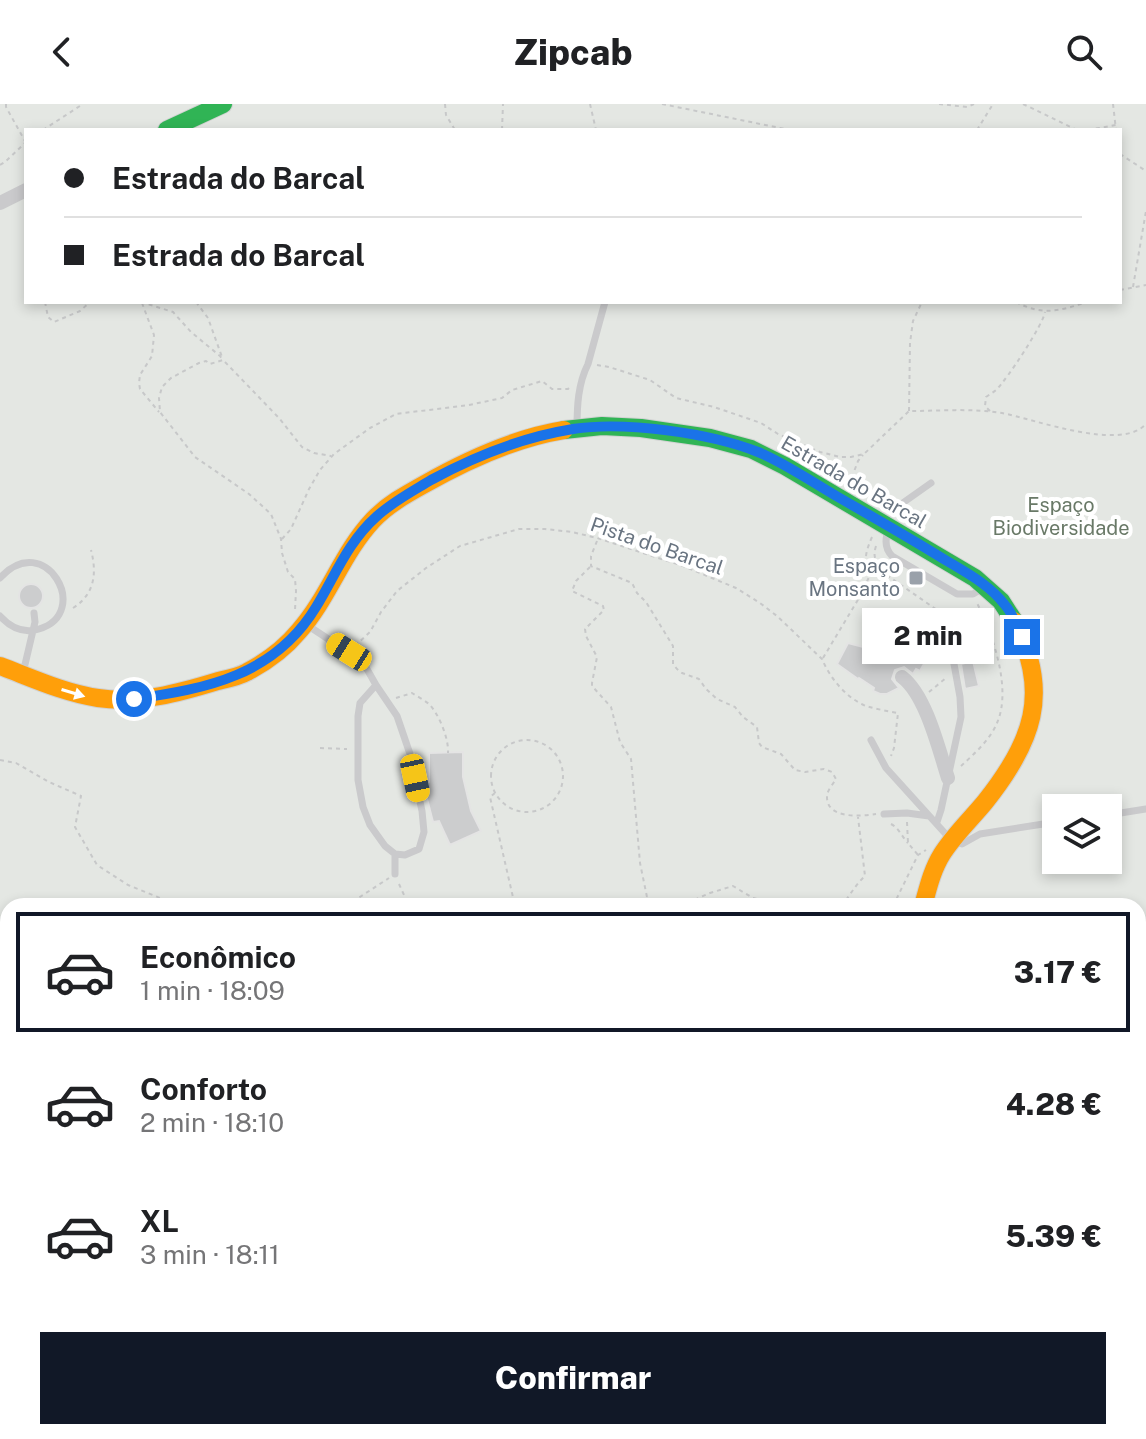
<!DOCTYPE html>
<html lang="pt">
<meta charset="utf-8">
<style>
body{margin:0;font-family:"Public Sans",sans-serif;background:#f6f6f6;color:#202124;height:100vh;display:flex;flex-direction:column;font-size:30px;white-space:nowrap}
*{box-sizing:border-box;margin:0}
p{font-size:26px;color:#757577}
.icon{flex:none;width:44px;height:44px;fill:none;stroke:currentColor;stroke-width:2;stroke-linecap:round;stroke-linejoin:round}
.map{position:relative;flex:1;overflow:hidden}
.sheet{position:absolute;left:0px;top:794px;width:1146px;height:542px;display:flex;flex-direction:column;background:#fff;border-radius:24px 24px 0 0;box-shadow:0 4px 12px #0003}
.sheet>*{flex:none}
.banner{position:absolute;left:24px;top:24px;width:1098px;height:176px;border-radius:0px;box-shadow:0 4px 12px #0003;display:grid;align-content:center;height:176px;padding:0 40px;background:#fff}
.tools{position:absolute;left:1042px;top:690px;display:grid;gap:16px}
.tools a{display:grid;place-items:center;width:80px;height:80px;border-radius:0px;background:#fff;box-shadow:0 4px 12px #0003;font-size:40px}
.end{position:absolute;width:36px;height:36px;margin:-18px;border:10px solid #1a73e8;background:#fff;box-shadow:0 0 0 4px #fff}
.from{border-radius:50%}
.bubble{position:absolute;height:56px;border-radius:0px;background:#fff;box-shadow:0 4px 12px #0003;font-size:26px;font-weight:800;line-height:56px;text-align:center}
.car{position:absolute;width:24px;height:48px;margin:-24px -12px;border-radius:10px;box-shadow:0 0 6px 2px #0007;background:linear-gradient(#f5c518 24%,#345 0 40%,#f5c518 0 76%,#345 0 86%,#f5c518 0)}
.banner b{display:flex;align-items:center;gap:28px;height:76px;font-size:30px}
.banner b+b{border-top:2px solid #e0e0e0}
.banner i{width:20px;height:20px;background:#202124}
ul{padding:14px 0 0;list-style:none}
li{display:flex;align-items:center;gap:24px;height:120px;margin:0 16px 12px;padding:0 24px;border:4px solid transparent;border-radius:0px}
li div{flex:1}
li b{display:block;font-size:30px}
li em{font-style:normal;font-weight:800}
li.active{border-color:#111827}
li>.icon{width:72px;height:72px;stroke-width:1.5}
.action{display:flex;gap:16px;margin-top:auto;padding:16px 40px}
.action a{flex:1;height:92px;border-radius:0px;background:#111827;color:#fff;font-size:32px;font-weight:800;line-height:92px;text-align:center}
header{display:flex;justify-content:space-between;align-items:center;height:104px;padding:0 40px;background:#fff;font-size:36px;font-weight:800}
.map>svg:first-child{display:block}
.green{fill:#e4e7e3;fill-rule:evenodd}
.building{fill:#cccdce;stroke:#e4e4e4;stroke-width:2}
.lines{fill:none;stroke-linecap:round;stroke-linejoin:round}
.fast-casing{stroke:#d1d2d2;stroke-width:20}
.slow-casing{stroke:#d1d2d2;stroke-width:20}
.jam-casing{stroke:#d1d2d2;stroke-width:20}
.path{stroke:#c7c8c9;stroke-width:2;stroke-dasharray:4 4;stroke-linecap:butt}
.lane{stroke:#cacacc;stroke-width:7}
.street{stroke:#cacacc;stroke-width:14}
.fast{stroke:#30b455;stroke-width:18}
.slow{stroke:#ff9f0a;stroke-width:18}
.jam{stroke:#e5322d;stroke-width:18}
.oneway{fill:#fff}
.route{stroke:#1a73e8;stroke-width:10}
.poi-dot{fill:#9aa1aa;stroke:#fff;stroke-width:3}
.labels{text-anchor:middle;stroke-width:8;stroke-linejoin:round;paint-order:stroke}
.street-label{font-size:20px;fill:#697481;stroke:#fff}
.park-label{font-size:20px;fill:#697967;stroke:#fff}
.poi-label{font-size:20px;fill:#697481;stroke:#fff;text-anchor:end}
</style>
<header><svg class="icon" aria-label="back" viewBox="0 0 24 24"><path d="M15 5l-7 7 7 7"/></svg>Zipcab<svg class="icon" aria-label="search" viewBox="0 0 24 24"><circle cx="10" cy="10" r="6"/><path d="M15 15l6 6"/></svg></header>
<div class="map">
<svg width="1146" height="1335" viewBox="0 0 1146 1335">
<rect width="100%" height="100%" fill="#f5f5f5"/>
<path class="green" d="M0,0H1146V1335H0ZM26,26H1120V198H26ZM1056,704H1108V756H1056ZM8,802H1138V1328H8Z"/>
<path class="building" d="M19 492a12 12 0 1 1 24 0a12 12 0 1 1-24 0Z
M897,510L935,530L918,555L925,558L920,567L916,565L913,570L904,563L895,566L892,575L899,584L887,590H880L873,587L874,584L859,574L858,575L837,560L848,539L879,547Z
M973,557L979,582L965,585L961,560Z
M463,648V673L471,707L481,727L450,741L439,717L433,718L423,679L429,678V649Z"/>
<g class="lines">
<defs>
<path id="fast" d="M167,26L223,0
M564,326L602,322L641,324L710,334L751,345L785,362L975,474L1001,497L1014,517"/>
<path id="slow" d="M0,562C32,574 64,589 98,594C139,600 179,589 218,577C227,575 238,573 247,568C266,558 285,544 299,527C329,493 342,449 373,416C387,401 405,391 423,381C467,356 514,334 564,326
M923,802C928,784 932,766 942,750C954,731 971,715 985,698C1032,639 1052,589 1014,517"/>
<path id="jam" d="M1138,1022L1146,1027"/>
</defs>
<use href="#fast" class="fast-casing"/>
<use href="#slow" class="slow-casing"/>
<use href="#jam" class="jam-casing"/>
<path class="path" d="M6,0V3L26,39
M445,0L446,11L455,26
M590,0L596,26
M662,0L790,26
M939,0L967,3L974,0
M1023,0L1077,26
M1113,0L1116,26
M43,26L83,0
M502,26L503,0
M977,26L993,0
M1088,26L1116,21
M1120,50L1146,67
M0,61L5,58L26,38
M1133,183L1146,107
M1120,186L1146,181
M45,198L48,213L54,218L80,207L90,198
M141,198L173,208L191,228L220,252L223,256L210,260L206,257L199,259L171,274L162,283L159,294L160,308L195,353L249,390L271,410L281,435L282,449L288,468L295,475L296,487L295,506
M196,198L208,214L222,253
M1016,198C1043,212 1059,207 1087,198
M142,199L154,231L152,252L140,271L139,279L140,285L159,308
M225,258L279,314L302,343L314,349L331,352
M597,261L609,263L650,276L676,294L714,303L761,319L778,330L820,348L840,353H851L864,350L909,307C939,307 972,304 1002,309C1034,315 1121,348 1146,320
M909,307L910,239L913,217L922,198
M990,307L985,302L986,293C990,290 994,288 997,285C1007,275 1043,221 1045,208
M849,381L858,357L863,351
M872,433C863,454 862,463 883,476L888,472L953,517L992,537
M282,435L291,425L309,385L320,366L334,350L370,324L396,310L469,301L502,294L512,286L542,277L552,285H568L570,283
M597,437L591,452V462L632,479L637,489L646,498L673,542V560L677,565L682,569L699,575L706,585L717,595L735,603L743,613L757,623L759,639L762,643L781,650L795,666L805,668L824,665L832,668L836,675C833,680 827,687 827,692C826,716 862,712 876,710
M876,442C870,461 884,458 888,472
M590,463L576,477L572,487L603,502L604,506L585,525L586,532L597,553L592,579V582L611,603L620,638L631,655L640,759L647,793L654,800L660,802
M73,504C95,490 97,469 91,446
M953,518L958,529L957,551
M355,542L370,528L381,508L397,487L426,464L460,442L519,425H545L572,428L597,434L683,462L736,484L760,499L777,512L822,555C830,574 846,594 866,602C876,605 887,607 898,609L894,644L891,652
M823,554L859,494L871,469
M929,588L946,574
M396,594L412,589C417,592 424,596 429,600C439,610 449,635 448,649
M491 672a36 36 0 1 1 72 0a36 36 0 1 1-72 0Z
M320,644L347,645
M0,656L16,659L49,678L81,692L75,723L97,761L128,781L180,802
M961,662C974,650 990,636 997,619C1012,585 993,531 977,499
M495,689L490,693L515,802
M907,718L908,739L918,751
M891,720C899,724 902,733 908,739
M399,780L409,802
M647,794L649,802
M346,802L389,774
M680,802L710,789L733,782L753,794L784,802
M841,802C850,792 855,781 865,772L858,713
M893,802L918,751L926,746
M0,1049L8,1046
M0,1150L8,1158
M0,1197L8,1194
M1138,1198L1146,1203
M8,1261L7,1285H8
M60,1328L66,1335
M724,1328L737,1335
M222,1335L231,1328
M267,1335L270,1328"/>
<path class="lane" d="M577,324C577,302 578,280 588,260L605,198
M897,403L931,379
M889,424C885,434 884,444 892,452L957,490H973L985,483
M0,474C45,424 93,509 39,525C23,530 10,523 0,512
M307,521L363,558L376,581L360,599L358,612V676L363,703L370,721L385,742L395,750L405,751L419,745L424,728L422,707L410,650L397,612L376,581
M23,569L35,518L34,509
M871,636L886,664L952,737L962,740L980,730L1056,718
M884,710L907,709L929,712
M1108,711L1146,705
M937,718L941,706L961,613L960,593L954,560
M395,750V770"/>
<path class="street" d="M0,99L26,86
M902,573C926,591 939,646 948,674
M881,1328V1335"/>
<use href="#fast" class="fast"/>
<use href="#slow" class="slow"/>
<use href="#jam" class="jam"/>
</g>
<defs><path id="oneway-solid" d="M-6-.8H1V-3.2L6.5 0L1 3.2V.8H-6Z" transform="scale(2)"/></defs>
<use class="oneway" href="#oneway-solid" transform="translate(73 589) rotate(17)"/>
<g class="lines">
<path class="route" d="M134,595C207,585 275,571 316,503C335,472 348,438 376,413C392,398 413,387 431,376C475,352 524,333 573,325C625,317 710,329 758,348C783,358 814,379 838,393C873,413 908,433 942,454C965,468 989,480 1005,501C1013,510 1017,522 1022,533"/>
</g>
<rect class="poi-dot" x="908" y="466" width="16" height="16" rx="4"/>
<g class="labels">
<g class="street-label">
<text transform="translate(854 378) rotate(30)" y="7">Estrada do Barcal</text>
<text transform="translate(657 442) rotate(19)" y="7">Pista do Barcal</text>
</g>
<g class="park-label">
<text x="1061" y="408">Espaço<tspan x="1061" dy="23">Biodiversidade</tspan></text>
</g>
<g class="poi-label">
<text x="900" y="469">Espaço<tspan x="900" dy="23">Monsanto</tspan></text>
</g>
</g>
</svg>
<div class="tools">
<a><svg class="icon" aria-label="layers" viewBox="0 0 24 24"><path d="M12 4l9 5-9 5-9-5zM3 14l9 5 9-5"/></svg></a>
</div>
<i class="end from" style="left:134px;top:595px"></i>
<i class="end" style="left:1022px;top:533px"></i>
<div class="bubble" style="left:862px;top:504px;width:132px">2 min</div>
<i class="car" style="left:349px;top:548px;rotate:302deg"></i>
<i class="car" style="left:415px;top:674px;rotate:168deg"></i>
<div class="banner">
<b><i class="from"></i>Estrada do Barcal</b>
<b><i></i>Estrada do Barcal</b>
</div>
<section class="sheet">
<ul>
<li class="active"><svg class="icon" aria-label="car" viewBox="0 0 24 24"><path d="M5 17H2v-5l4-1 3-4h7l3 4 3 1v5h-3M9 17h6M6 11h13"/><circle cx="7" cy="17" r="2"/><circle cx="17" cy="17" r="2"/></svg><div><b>Econômico</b><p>1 min · 18:09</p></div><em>3.17 €</em></li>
<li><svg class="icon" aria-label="car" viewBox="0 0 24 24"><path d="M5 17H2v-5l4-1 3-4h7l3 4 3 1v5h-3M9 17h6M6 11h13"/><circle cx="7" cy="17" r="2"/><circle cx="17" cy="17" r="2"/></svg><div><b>Conforto</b><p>2 min · 18:10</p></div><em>4.28 €</em></li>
<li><svg class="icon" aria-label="car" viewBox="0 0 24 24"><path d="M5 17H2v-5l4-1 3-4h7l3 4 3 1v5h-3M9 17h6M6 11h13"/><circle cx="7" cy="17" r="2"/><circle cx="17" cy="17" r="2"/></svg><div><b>XL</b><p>3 min · 18:11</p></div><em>5.39 €</em></li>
</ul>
<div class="action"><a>Confirmar</a></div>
</section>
</div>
